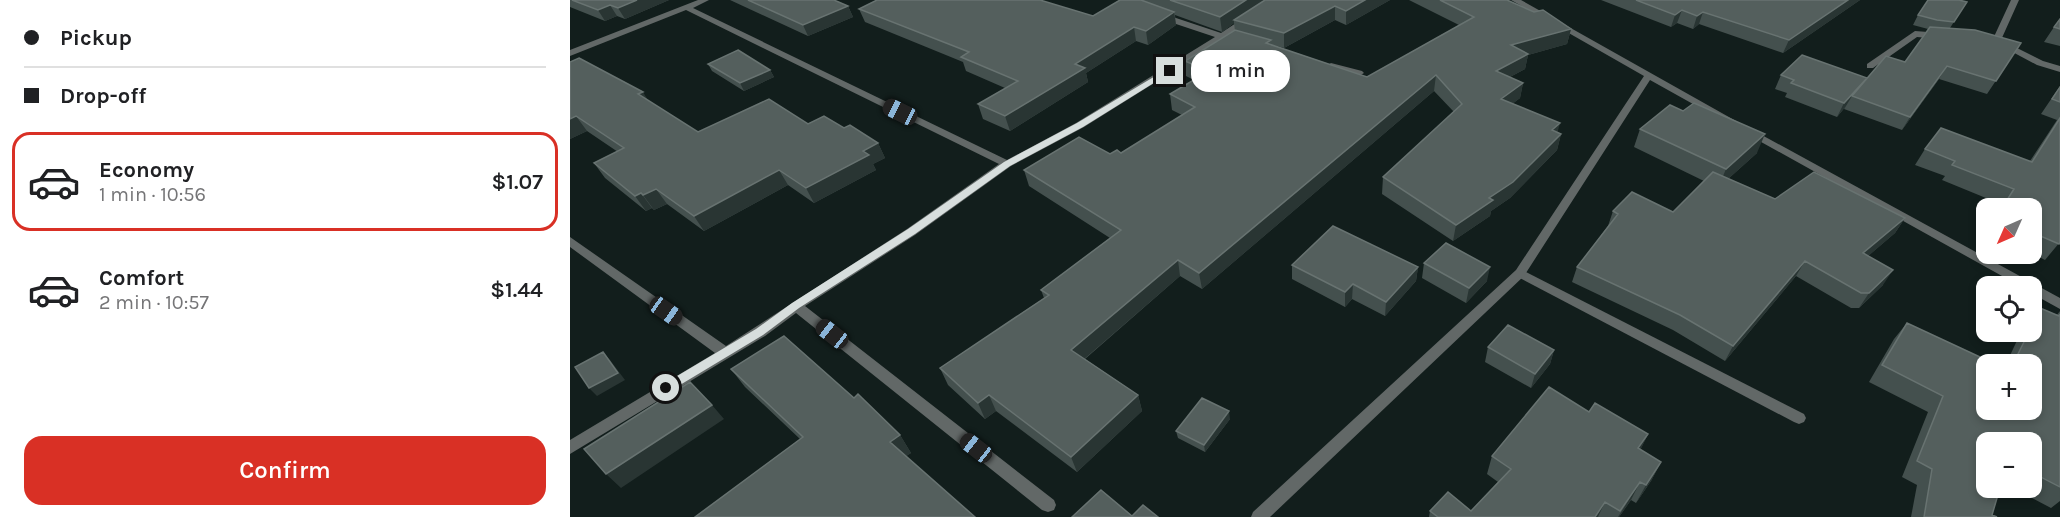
<!DOCTYPE html>
<meta charset="utf-8">
<style>
body{margin:0;font-family:Karla,sans-serif;background:#f2f2f2;color:#202124;height:100vh;display:flex;flex-direction:column;font-size:22px;white-space:nowrap}
*{box-sizing:border-box;margin:0}
p{font-size:20px;color:#757577}
.icon{flex:none;width:33px;height:33px;fill:none;stroke:currentColor;stroke-width:2;stroke-linecap:round;stroke-linejoin:round}
.map{position:relative;flex:1;overflow:hidden}
.sheet{display:flex;flex-direction:column;background:#fff;width:570px}
.sheet>*{flex:none}
.hud{display:grid;align-content:center;height:132px;padding:0 24px;background:#fff}
.needle{width:39px;rotate:225deg}
.fabs{position:absolute;left:1406px;top:198px;display:grid;gap:12px}
.fabs a{display:grid;place-items:center;width:66px;height:66px;border-radius:12px;background:#fff;box-shadow:0 3px 9px #0003;font-size:30px}
.end{position:absolute;width:27px;height:27px;margin:-14px;border:8px solid #d7dedd;background:#111;box-shadow:0 0 0 3px #111}
.from{border-radius:50%}
.bubble{position:absolute;height:42px;border-radius:18px;background:#fff;box-shadow:0 3px 9px #0003;font-size:20px;font-weight:600;line-height:42px;text-align:center}
.car{position:absolute;width:18px;height:36px;margin:-18px -9px;border-radius:8px;box-shadow:0 0 4px 2px #0007;background:linear-gradient(#222 24%,#8ab4d8 0 40%,#222 0 76%,#8ab4d8 0 86%,#222 0)}
.hud b{display:flex;align-items:center;gap:21px;height:57px;font-size:22px}
.hud b+b{border-top:2px solid #e0e0e0}
.hud i{width:15px;height:15px;background:#202124}
ul{padding:0;list-style:none}
li{display:flex;align-items:center;gap:18px;height:99px;margin:0 12px 9px;padding:0 12px;border:3px solid transparent;border-radius:18px}
li div{flex:1}
li b{display:block;font-size:22px}
li em{font-style:normal;font-weight:600}
li.selected{border-color:#d93025}
li>.icon{width:54px;height:54px;stroke-width:1.5}
.action{display:flex;gap:12px;margin-top:auto;padding:12px 24px}
.action a{flex:1;height:69px;border-radius:18px;background:#d93025;color:#fff;font-size:24px;font-weight:600;line-height:69px;text-align:center}
main{display:flex;flex:1;min-height:0}
.map>svg:first-child{display:block}
.lines{fill:none;stroke-linecap:round;stroke-linejoin:round}
.service{fill:#626867;fill-rule:evenodd}
.minor{fill:#626867;fill-rule:evenodd}
.wall{fill:#44504e}
.shaded-wall{fill:#293533}
.building{fill:#545f5d;stroke:#687371;stroke-width:1.5}
.route{fill:#d7dedd}
</style>
<main>
<section class="sheet">
<div class="hud">
<b><i class="from"></i>Pickup</b>
<b><i></i>Drop-off</b>
</div>
<ul>
<li class="selected"><svg class="icon" aria-label="car" viewBox="0 0 24 24"><path d="M5 17H2v-5l4-1 3-4h7l3 4 3 1v5h-3M9 17h6M6 11h13"/><circle cx="7" cy="17" r="2"/><circle cx="17" cy="17" r="2"/></svg><div><b>Economy</b><p>1 min · 10:56</p></div><em>$1.07</em></li>
<li><svg class="icon" aria-label="car" viewBox="0 0 24 24"><path d="M5 17H2v-5l4-1 3-4h7l3 4 3 1v5h-3M9 17h6M6 11h13"/><circle cx="7" cy="17" r="2"/><circle cx="17" cy="17" r="2"/></svg><div><b>Comfort</b><p>2 min · 10:57</p></div><em>$1.44</em></li>
</ul>
<div class="action"><a>Confirm</a></div>
</section>
<div class="map">
<svg width="1490" height="517" viewBox="0 0 1490 517">
<rect width="100%" height="100%" fill="#121e1c"/>
<g class="lines">
<path class="service" d="M950,269L1234,414L1236,418L1234,422L1229,424L1224,422L946,276L944,273Z"/>
<path class="minor" d="M128,0H139L123,8L437,160L506,123L645,37L588,18V14H594L651,33L675,17H681V21L659,36L661,38L660,40H653L514,127L441,166L345,235L235,306L484,500L486,505L484,510L478,512L472,510L226,313L195,336L0,454V440L145,353L0,247V237L156,346L337,229L429,164L116,10L0,56V50Z
M941,0H951L1166,121L1161,124L1157,123L1080,80L954,276L700,517H681L683,512L946,270L1074,76Z
M1441,0H1449L1431,40L1473,61L1490,66V72L1467,65L1422,41Z
M1345,31L1371,33L1375,36L1371,39L1347,37L1303,68H1297V64Z
M761,63L792,71L794,73L789,76L758,68L756,66Z
M1179,128L1490,298V309L1461,293V286H1450L1175,133V129Z"/>
</g>
<path class="wall" d="M0,0H99L55,19L47,16L35,21L0,7Z
M160,0H264L278,6L283,17L238,36Z
M550,0H820L776,25L765,20L714,48L703,45L797,77L889,25L839,0H937L1001,29L997,44L958,55L955,69L940,77L953,83L950,98L942,104L991,134L987,150L940,198L921,211L920,216L883,241L812,194L813,177L884,112L864,91L632,289L610,276L515,359L568,395L572,411L507,472L426,411L415,419L378,385L370,368L474,298L471,290L540,238L459,186L454,170L551,153L612,115L602,110L600,94L624,80L616,76L615,61L665,31L664,23L652,32L605,15L606,25L578,45L566,41L516,73L518,82L440,131L413,119L408,104L435,88L396,71L393,62L295,22L289,9L523,16Z
M1031,0H1290L1213,53L1129,24L1123,29L1107,23L1101,27Z
M1397,2L1380,28L1451,43L1417,94L1369,79L1332,130L1274,109L1276,106L1267,117L1215,97L1217,93L1205,89L1211,75L1297,78L1335,62L1358,29L1343,25L1348,15Z
M1490,19V46L1474,42L1484,27Z
M0,62L79,101L128,132L238,124L274,128L308,143L315,158L303,164L306,170L244,203L218,185L134,231L97,204L84,210L82,208L76,211L35,178L24,163L48,152L17,131L0,139Z
M138,64L200,70L204,77L174,91L142,71Z
M1490,86V242L1475,260L1461,253V208H1430L1433,205L1372,180L1375,176L1345,165L1355,149L1460,161L1487,120L1471,114Z
M1070,129L1187,153L1158,179L1205,199L1335,218L1325,233L1298,256L1313,285L1289,308H1281L1226,276L1155,361L1103,330L1002,282L1007,267L1038,226L1043,211L1103,212L1134,181L1064,147Z
M854,263L917,281L896,303L852,278Z
M722,265L848,267L846,281L815,316L782,299L775,307L722,279Z
M1470,308L1487,315L1490,311V501L1481,508L1443,488H1461V442H1416L1422,515L1427,517H1341L1347,485L1332,477L1358,412L1299,382L1324,339L1337,323L1416,410L1461,364H1436L1451,332H1461V317Z
M918,347L984,350L980,364L961,388L915,362Z
M161,369L284,398L330,435L341,453L336,456L230,439L175,387Z
M1019,412L1078,434L1070,450L1091,462L1081,481L1066,503L1061,500L1049,517H859L860,511H901L928,482L917,474L922,456Z
M660,419L635,452L608,438L606,431Z"/>
<path class="shaded-wall" d="M67,0H99L55,19L48,8Z
M676,0H699L664,20V23L652,32L650,17Z
M795,0H820L776,25V11Z
M1278,0H1290L1213,53L1219,40Z
M40,5L47,16L35,21L28,10Z
M278,6L283,17L238,36L233,25Z
M765,6V20L714,48V33Z
M1112,10L1107,23L1101,27L1105,15Z
M604,12L606,25L578,45L576,31Z
M1133,12L1129,24L1123,29L1127,16Z
M564,27L566,41L516,73L518,82L440,131L435,116L505,64Z
M1001,29L997,44L958,55L955,69L923,86L926,71L941,45Z
M1377,66L1369,79L1332,130L1340,117Z
M200,70L204,77L174,91L170,83Z
M866,75L864,91L632,289L629,273Z
M1297,78L1282,96L1276,106L1267,117L1274,103Z
M953,83L950,98L928,115L931,99Z
M73,92L82,107L68,94Z
M6,116L17,131L0,139V119Z
M990,123L986,138L982,130Z
M991,134L987,150L940,198L921,211L920,216L883,241L886,225L919,198Z
M1195,134L1187,153L1148,188L1156,169Z
M308,143L315,158L303,164L306,170L244,203L236,188L293,151Z
M209,170L218,185L134,231L124,216Z
M86,189L97,204L84,210L73,195Z
M71,193L82,208L76,211L65,196Z
M1335,218L1325,233L1283,269L1293,253Z
M608,260L610,276L506,366L501,350Z
M1235,261L1226,276L1155,361L1163,346Z
M848,267L846,281L815,316L816,302Z
M920,267L917,281L896,303L899,288Z
M1323,270L1313,285L1289,308L1299,293Z
M783,284L782,299L775,307V292Z
M984,350L980,364L961,388L965,374Z
M33,352L40,360L55,380L27,396L19,388Z
M419,395L426,411L415,419L408,403Z
M568,395L572,411L507,472L501,457Z
M142,405L154,419L51,488L36,474Z
M659,411L660,419L635,452L634,445Z
M1078,434L1069,453L1068,448Z
M330,435L341,453L331,460L320,442Z
M1091,462L1081,481L1066,503L1076,485Z
M1070,482L1061,500L1049,517H1048Z
M1035,502L1028,517H1025Z"/>
<path class="building" d="M2,0H67L48,8L40,5L28,10Z
M178,0H264L278,6L233,25Z
M307,0H470L523,16L550,0H571L604,12L576,31L564,27L505,64L515,68L435,116L408,104L448,81L391,57L399,52L289,9Z
M600,0H676L650,17Z
M695,0H795L776,11L765,6L714,33L664,20Z
M870,0H937L964,12L973,10L1001,29L941,45L958,54L926,71L953,83L931,99L990,123L982,130L991,134L943,182L919,198L923,200L886,225L813,177L892,104L866,75L629,273L608,260L501,350L568,395L501,457L419,395L408,403L370,368L479,295L471,290L551,230L454,170L509,137L540,154L547,150L551,153L625,107L600,94L639,71L615,61L665,30L701,40L696,43L797,77L904,17Z
M1066,0H1278L1219,40L1133,12L1127,16L1112,10L1105,15Z
M1358,0H1389L1397,2L1384,22L1367,20L1348,15Z
M1490,19V29L1484,27Z
M1360,27L1405,30L1451,43L1426,81L1377,66L1340,117L1282,96L1316,56L1335,62Z
M168,50L200,70L170,83L138,64Z
M1232,55L1297,78L1274,103L1221,83L1224,80L1211,75Z
M9,58L73,92L68,94L128,132L199,99L238,124L254,116L274,128L280,125L308,143L293,151L299,155L236,188L209,170L124,216L86,189L73,195L71,193L65,196L24,163L54,148L6,116L0,119V62Z
M1490,87V102L1482,99Z
M1124,103L1195,134L1156,169L1070,129L1100,105L1113,111Z
M1490,118V242L1489,244L1461,232V208H1432L1444,189L1382,165L1385,161L1355,149L1371,128L1462,162Z
M1143,172L1205,199L1244,172L1335,218L1293,253L1323,270L1299,293H1291L1235,261L1163,346L1110,315L1007,267L1048,214L1043,211L1062,192L1103,212Z
M763,226L848,267L816,302L783,284L775,292L722,265Z
M876,243L920,267L899,288L854,263Z
M1470,308L1489,316L1490,314V487L1461,472V442H1416V488H1430L1422,515L1427,517H1354L1362,469L1347,461L1373,396L1312,365L1337,323L1425,364H1416V410H1461V364H1443L1459,332H1461V326Z
M938,325L984,350L965,374L918,347Z
M214,336L284,398L288,394L330,435L320,442L405,517H125L233,437L161,369Z
M33,352L48,373L19,388L5,367Z
M120,382L142,405L36,474L14,449Z
M979,387L1019,412L1025,403L1078,434L1068,448L1091,462L1076,485L1070,482L1050,511L1035,502L1025,517H868L860,511L878,492L901,511L941,469L922,456Z
M632,398L659,411L634,445L606,431Z
M531,490L562,516L573,505L588,517H502Z"/>
<path class="route" d="M597,69L603,71L513,127L440,166L345,234L229,308L193,335L100,391H92V385L186,329L222,303L338,229L434,162L507,123Z"/>
</svg>
<div class="fabs">
<a><svg class="needle" viewBox="-14 -14 28 28"><path d="M0-13l5 13h-10z" fill="#e53935"/><path d="M0 13l5-13h-10z" fill="#757577"/></svg></a>
<a><svg class="icon" aria-label="locate" viewBox="0 0 24 24"><circle cx="12" cy="12" r="6"/><path d="M12 2v4M12 18v4M2 12h4M18 12h4"/></svg></a>
<a>+</a>
<a>−</a>
</div>
<i class="end from" style="left:96px;top:388px"></i>
<i class="end" style="left:600px;top:71px"></i>
<div class="bubble" style="left:621px;top:50px;width:99px">1 min</div>
<i class="car" style="left:330px;top:112px;rotate:296deg"></i>
<i class="car" style="left:96px;top:311px;rotate:125deg"></i>
<i class="car" style="left:262px;top:334px;rotate:308deg"></i>
<i class="car" style="left:406px;top:448px;rotate:308deg"></i>
</div>
</main>
